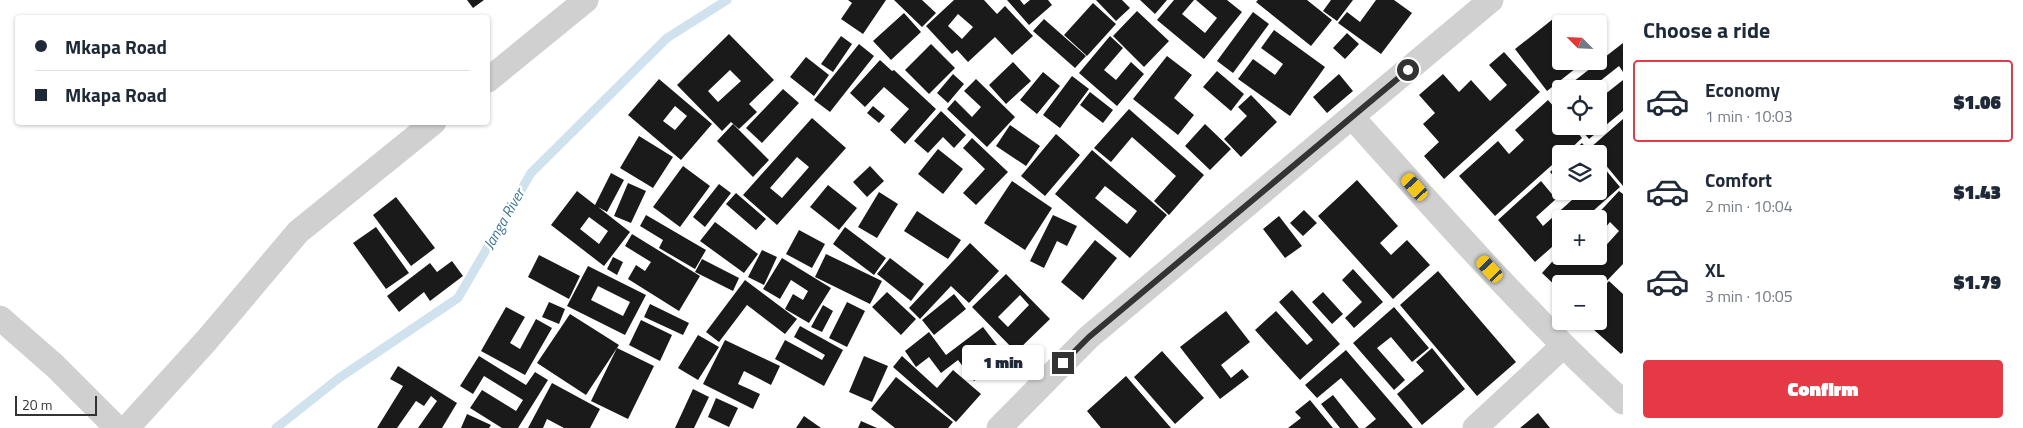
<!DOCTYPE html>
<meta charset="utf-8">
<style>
body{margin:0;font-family:"Titillium Web",sans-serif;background:#f2f2f3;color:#1f2937;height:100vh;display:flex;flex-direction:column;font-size:19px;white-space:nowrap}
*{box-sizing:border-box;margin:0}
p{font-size:16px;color:#747a83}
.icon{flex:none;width:28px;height:28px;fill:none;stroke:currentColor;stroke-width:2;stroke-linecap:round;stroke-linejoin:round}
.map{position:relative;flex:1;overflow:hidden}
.sheet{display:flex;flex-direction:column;background:#fff;width:400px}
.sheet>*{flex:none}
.top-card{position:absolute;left:15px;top:15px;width:475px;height:110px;border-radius:5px;box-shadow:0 1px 4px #0004;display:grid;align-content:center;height:110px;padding:0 20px;background:#fff}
.needle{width:32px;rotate:294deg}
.tools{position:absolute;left:1552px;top:15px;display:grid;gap:10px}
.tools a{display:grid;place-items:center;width:55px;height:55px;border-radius:5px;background:#fff;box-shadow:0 1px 4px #0004;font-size:25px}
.scale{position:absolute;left:15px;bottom:12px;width:82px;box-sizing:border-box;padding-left:5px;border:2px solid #333;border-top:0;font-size:14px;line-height:18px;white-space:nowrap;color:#333;-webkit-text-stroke:4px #fff;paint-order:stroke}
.end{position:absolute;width:22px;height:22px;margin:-11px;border:6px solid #333;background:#fff;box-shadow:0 0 0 2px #fff}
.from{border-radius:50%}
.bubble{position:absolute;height:35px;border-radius:5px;background:#fff;box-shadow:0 1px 4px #0004;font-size:16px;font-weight:800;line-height:35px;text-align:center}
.car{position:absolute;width:15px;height:30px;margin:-15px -8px;border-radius:6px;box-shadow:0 0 4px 1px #0007;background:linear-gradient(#f5c518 24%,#345 0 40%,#f5c518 0 76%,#345 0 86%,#f5c518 0)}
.top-card b{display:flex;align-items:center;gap:18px;height:48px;font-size:19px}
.top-card b+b{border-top:1px solid #e0e1e3}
.top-card i{width:12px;height:12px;background:#1f2937}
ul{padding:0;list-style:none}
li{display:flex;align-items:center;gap:15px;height:82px;margin:0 10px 8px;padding:0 10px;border:2px solid transparent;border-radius:5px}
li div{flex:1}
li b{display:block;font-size:19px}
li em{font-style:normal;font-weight:800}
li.active{border-color:#e63946}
li>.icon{width:45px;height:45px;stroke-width:1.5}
h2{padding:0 20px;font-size:22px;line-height:60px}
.cta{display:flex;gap:10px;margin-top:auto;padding:10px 20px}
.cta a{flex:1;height:58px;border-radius:5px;background:#e63946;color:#fff;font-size:20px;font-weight:800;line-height:58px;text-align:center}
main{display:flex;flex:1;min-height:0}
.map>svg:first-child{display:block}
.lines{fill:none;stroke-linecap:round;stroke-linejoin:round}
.stream{stroke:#cfe2ee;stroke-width:9}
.building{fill:#1a1a1a;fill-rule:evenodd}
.street{stroke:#d0d0d0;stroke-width:25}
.route{stroke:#333;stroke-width:6}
.labels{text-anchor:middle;stroke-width:5;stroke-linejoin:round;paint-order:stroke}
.water-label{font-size:15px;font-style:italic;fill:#3f7597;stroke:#fff}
</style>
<main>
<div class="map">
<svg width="1623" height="428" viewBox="0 0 1623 428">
<rect width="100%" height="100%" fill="#fff"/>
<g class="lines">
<path class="stream" d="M276,428L339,378L458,298L531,173L667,38L727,0"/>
</g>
<path class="building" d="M467,0H484L473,8Z
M848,0H886L863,34L841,19L852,3Z
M894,0H922L936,13L922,27Z
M954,0H984L997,14L1005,6L1033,36L1012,55L995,37L968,62L957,50L952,54L926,26ZM958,14L973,27L962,39L948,26Z
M1007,0H1020L1024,5L1030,0H1048L1052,5L1029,25Z
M1096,0H1122L1130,8L1116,21Z
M1140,0H1167L1155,14Z
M1174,0H1194L1182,14L1205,33L1217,18L1196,0H1227L1242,12L1204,59L1157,20Z
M1258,0H1307L1332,20L1311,46L1256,2Z
M1331,0H1353L1337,21L1323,11Z
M1376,0H1394L1412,13L1381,54L1338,23L1347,12L1360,22Z
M1093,3L1116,24L1087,56L1064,35Z
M1137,11L1169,41L1144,67L1113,36Z
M1253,12L1269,24L1233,73L1217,61Z
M904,13L921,32L891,60L873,41Z
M1558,15L1565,24H1561V61H1585L1547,91L1515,49Z
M1044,19L1086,56L1075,68L1033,31Z
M1274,30L1325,67L1290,116L1238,79L1253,59L1275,75L1283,64L1261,48Z
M1347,33L1359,44L1345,59L1333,48Z
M729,34L774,80L749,104L757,112L739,129L731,122L722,131L677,85ZM730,70L741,81L718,102L708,91Z
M841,36L852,44L833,72L821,64Z
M1110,36L1123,48L1104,70L1116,80L1131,62L1144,74L1117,106L1079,73Z
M1623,43V72L1619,66L1590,89H1564Z
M859,44L874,56L830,112L814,100Z
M931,44L955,68L929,94L905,70Z
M1504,52L1540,92L1444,179L1424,156L1439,142L1423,124L1435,113L1419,95L1443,74L1459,92L1471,80L1490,101L1507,85L1489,65Z
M1167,56L1192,75L1174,98L1194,115L1178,135L1133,99Z
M806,57L829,75L814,96L790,77Z
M880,60L892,71L894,70L936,109L905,144L890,130L909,109L884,87L865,107L850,93Z
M1013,62L1031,81L1006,104L989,85Z
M1217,71L1244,94L1231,111L1203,87Z
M1043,72L1060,86L1037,114L1020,100Z
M953,74L964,84L948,103L937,93Z
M1339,74L1353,91L1327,113L1313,97Z
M1072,76L1089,89L1060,128L1043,115Z
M659,79L712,124L681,160L628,115ZM675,106L687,116L675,130L663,121Z
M976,79L1015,117L987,147L947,109L955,100L972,117L981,107L964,91Z
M1623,80V111L1589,139L1578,126H1599V99Z
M783,89L799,103L762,143L746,128Z
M1561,91V107L1553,97Z
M1090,92L1113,110L1103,123L1080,105Z
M1251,95L1277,122L1241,157L1224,139L1247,116L1238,107Z
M1548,100L1561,115V126H1572L1582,138L1565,154H1561V157L1495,216L1459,176L1498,141L1509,154L1524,140L1515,130Z
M873,106L885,116L879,123L867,113Z
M1129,109L1204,175L1169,215L1154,201L1176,176L1132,137L1111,162L1094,148Z
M941,111L966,135L954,148L943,137L928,153L914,141Z
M812,118L846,148L777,225L743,195ZM797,157L809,167L782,198L770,188Z
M1623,119V186L1599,157V154H1596L1590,148Z
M733,124L769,160L753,177L717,141Z
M1205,124L1231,149L1210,170L1185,146Z
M1010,125L1040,146L1026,166L996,146Z
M1056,134L1080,155L1045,196L1021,176Z
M639,136L673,157L653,188L620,168Z
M972,138L1008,172L976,205L963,193L985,169L963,148Z
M1582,143L1591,154H1570Z
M938,149L963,169L943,194L918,174Z
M1092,150L1167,215L1130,258L1055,194ZM1105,186L1137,211L1127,224L1095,198Z
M1561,161V184L1550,172Z
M1599,162L1620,187L1584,219H1561V239L1535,262L1498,220L1541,181L1556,199L1536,217L1543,226L1582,191H1599Z
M683,166L710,186L680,227L653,207Z
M870,166L884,181L867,197L853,182Z
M611,173L624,180L607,212L598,207L630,232L604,266L551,225L577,191L595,205ZM589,217L608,231L599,244L580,229Z
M1357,180L1398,226L1380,243L1391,255L1407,240L1430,265L1393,299L1318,216Z
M1012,181L1052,208L1025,250L984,223Z
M628,183L646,191L631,223L614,216Z
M719,184L731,193L705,227L693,217Z
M828,185L857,208L839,230L810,207Z
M1619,191L1623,194V264L1599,289V284H1561V291L1542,273L1561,252V256H1585L1591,261L1599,256V253L1619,231L1610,222L1599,235V219H1593Z
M879,192L898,204L877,238L858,227Z
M736,193L766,219L756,230L726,204Z
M396,197L435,248L411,266L373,215Z
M1304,210L1317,223L1303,236L1290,223Z
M917,211L961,240L948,259L904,231Z
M646,215L706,250L695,269L659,248L663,240L640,226Z
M1053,215L1077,226L1067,246L1057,241L1044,268L1030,261Z
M1279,216L1302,246L1285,258L1263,229Z
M715,222L758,254L744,273L700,241Z
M376,227L409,273L386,289L353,243Z
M845,227L886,258L874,275L833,244Z
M799,230L825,244L812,268L786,254Z
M632,234L700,276L679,311L628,279L636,265L645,271L651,262L625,246Z
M1095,240L1117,258L1083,300L1061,282Z
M970,243L999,271L969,303L951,286L920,319L909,308Z
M762,250L777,257L764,285L748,277Z
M826,254L882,281L870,304L815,277Z
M539,255L580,276L569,299L528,277Z
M613,257L623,262L617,275L607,269Z
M782,258L831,288L809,323L785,309L793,294L803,300L808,291L791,280L780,299L763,289Z
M890,258L924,284L911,301L877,274Z
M702,259L739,278L733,291L695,272Z
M452,261L463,276L430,301L424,292L399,312L387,296L430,263L437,272Z
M588,266L646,295L625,335L567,306ZM598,286L630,302L623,316L591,300Z
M1353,269L1383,302L1354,328L1345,318L1362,302L1342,280Z
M1438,271L1516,362L1477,396L1400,305Z
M1006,274L1050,319L1016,352L972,307ZM1020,295L1029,305L1008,327L998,317Z
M745,280L797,319L785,334L747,305L719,342L706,332Z
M1609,281L1623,294V352L1621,354L1584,321H1599V292Z
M1292,290L1340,344L1300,380L1255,330L1276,311L1307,345L1313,340L1279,302Z
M887,292L916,319L901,335L872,307Z
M1323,292L1343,314L1332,324L1312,302Z
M954,294L966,309L934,335L922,320Z
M549,302L565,309L559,324L542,317Z
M847,302L865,311L847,347L829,338Z
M650,304L689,323L683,335L644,317Z
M823,305L833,311L822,332L811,327Z
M506,307L525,317L510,343L520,349L536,319L552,328L525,375L481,351Z
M1394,307L1429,348L1412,362L1391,337L1377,348L1405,380L1394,390L1353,343Z
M1226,311L1250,342L1221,365L1231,378L1242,369L1249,377L1220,399L1180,347Z
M570,314L619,345L617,348L654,366L628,419L591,401L617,348L586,395L537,363Z
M641,320L672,335L660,361L629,345Z
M800,326L843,350L824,386L775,359L785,340L822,360L825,355L794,337Z
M983,327L1006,357L974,381L958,360L941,373L929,357L916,367L905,351L929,332L946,355Z
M698,335L719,347L698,380L678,368Z
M725,340L780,366L771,385L744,371L738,384L760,394L753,409L703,384Z
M1432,348L1465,389L1422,425L1397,394L1424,371L1416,362Z
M1346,350L1413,428H1365L1376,419L1341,378L1317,398L1305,385Z
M1162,351L1204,398L1175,424L1134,377Z
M479,356L526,385L535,372L548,380L518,428H502L470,408L482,390L516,411L523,400L484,376L473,394L460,386Z
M864,356L888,366L872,402L849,392Z
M902,356L937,388L953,370L981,394L956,422L893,367Z
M398,366L457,403L442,428H418L437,401L431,396L424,406L416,401L397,428H377L403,386L390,379Z
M1126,376L1171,428H1101L1087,411Z
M896,377L953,422L948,428H895L871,409Z
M552,383L600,409L590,428H564L547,419L543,428H528Z
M693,389L709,397L694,428H675Z
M1333,395L1359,428H1340L1321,404Z
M716,398L738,408L729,427L708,417Z
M1310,400L1333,428H1288L1301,418L1295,412Z
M1538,413L1550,428H1520Z
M467,414L491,425L489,428H461Z
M804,416L821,428H796Z
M861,421L877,428H858Z"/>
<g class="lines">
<path class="street" d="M488,80L586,0
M1352,117C1440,215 1526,313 1623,402
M0,318L55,366L117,428
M127,428L206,341L298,232L434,122
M999,428L1089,337L1491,0
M1475,428L1563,346"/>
</g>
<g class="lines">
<path class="route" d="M1063,363L1089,337L1408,70"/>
</g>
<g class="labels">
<g class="water-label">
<text transform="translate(504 219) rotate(-60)" y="5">Janga River</text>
</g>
</g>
</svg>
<div class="tools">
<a><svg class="needle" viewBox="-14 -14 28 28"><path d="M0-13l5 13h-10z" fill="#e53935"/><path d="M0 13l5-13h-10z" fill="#747a83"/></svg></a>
<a><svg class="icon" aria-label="locate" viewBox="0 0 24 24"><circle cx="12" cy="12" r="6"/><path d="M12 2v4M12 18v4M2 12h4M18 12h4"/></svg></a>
<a><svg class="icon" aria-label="layers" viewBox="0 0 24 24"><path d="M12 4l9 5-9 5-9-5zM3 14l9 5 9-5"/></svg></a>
<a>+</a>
<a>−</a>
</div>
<div class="scale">20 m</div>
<i class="end from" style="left:1408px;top:70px"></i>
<i class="end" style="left:1063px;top:363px"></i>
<div class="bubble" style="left:962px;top:345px;width:82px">1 min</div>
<i class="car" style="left:1415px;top:187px;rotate:318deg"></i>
<i class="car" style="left:1490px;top:269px;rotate:317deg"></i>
<div class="top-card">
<b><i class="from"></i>Mkapa Road</b>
<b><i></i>Mkapa Road</b>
</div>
</div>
<section class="sheet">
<h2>Choose a ride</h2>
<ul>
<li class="active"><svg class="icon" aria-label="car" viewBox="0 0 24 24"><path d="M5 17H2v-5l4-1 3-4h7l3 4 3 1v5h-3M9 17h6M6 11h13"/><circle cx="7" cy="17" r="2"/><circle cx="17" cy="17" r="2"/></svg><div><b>Economy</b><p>1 min · 10:03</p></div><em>$1.06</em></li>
<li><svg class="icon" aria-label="car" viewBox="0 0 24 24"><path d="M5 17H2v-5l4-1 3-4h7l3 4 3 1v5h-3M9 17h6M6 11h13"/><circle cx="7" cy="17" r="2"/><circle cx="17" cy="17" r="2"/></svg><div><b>Comfort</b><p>2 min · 10:04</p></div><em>$1.43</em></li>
<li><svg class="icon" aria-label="car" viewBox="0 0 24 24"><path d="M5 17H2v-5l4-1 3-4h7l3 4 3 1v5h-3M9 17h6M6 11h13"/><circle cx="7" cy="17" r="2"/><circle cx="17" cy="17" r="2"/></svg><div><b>XL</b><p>3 min · 10:05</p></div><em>$1.79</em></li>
</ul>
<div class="cta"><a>Confirm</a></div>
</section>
</main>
